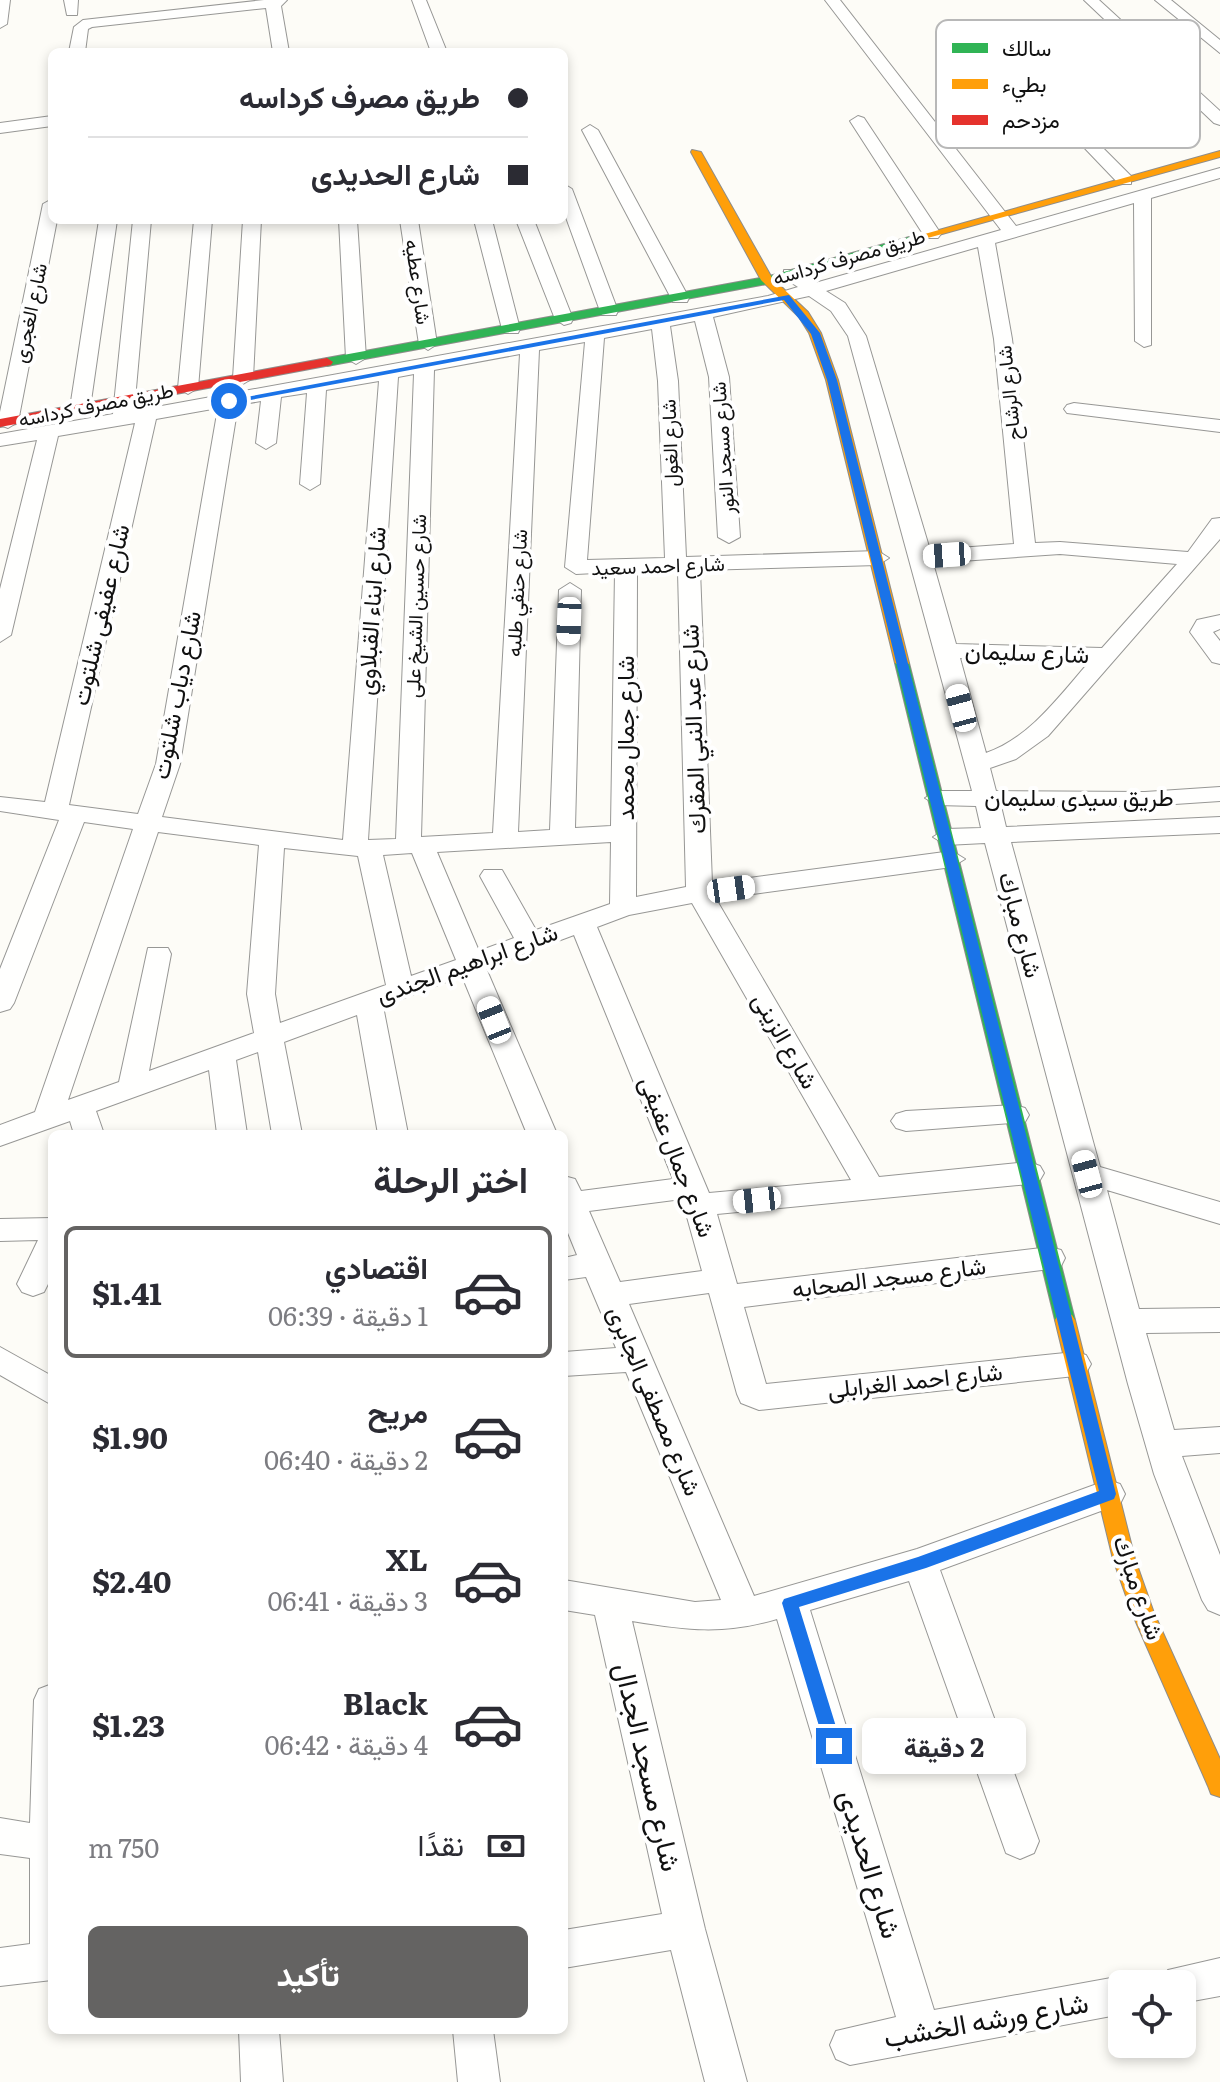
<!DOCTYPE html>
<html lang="ar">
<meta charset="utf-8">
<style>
body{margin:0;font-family:Literata,Vazirmatn,serif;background:#f2f2f3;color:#2b2b33;direction:rtl;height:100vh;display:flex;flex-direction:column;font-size:30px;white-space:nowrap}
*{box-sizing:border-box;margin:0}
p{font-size:26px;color:#7c7c81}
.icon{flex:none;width:44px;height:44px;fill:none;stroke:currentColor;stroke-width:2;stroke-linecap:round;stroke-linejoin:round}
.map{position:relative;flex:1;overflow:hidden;direction:ltr}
.panel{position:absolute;left:48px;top:1130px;width:520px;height:904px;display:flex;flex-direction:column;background:#fff;border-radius:12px;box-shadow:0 4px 12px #0003;direction:rtl}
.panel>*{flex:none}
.banner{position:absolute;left:48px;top:48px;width:520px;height:176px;border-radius:12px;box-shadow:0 4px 12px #0003;direction:rtl;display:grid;align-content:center;height:176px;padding:0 40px;background:#fff}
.fabs{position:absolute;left:1108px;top:1970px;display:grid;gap:16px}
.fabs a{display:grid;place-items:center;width:88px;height:88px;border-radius:12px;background:#fff;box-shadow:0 4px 12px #0003;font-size:40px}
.end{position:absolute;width:36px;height:36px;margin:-18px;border:10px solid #1a73e8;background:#fff;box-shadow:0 0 0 4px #fff}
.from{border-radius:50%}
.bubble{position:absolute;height:56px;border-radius:12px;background:#fff;box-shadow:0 4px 12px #0003;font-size:26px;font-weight:700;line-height:56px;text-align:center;direction:rtl}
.car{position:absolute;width:24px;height:48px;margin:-24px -12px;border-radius:10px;box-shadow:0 0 6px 2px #0007;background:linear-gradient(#fff 24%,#345 0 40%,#fff 0 76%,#345 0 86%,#fff 0)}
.banner b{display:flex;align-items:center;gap:28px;height:76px;font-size:30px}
.banner b+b{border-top:2px solid #e1e1e2}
.banner i{width:20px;height:20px;background:#2b2b33}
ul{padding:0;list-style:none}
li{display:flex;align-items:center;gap:24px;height:132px;margin:0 16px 12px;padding:0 24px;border:4px solid transparent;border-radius:12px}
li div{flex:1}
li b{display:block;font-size:30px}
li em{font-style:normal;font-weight:700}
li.active{border-color:#646362}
li>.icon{width:72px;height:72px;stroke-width:1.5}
h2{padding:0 40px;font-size:36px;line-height:96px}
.pay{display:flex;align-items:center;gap:20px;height:88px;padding:0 40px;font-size:30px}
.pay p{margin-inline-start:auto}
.cta{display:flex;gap:16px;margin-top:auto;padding:16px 40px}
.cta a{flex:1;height:92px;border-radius:12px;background:#646362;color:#fff;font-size:32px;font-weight:700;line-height:92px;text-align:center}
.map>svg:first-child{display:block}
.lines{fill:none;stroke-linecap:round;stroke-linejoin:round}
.street-casing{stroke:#979795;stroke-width:2}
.fast-casing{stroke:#8e8d8b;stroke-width:2}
.slow-casing{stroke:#8e8d8b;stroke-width:2}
.jam-casing{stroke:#8e8d8b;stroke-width:2}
.street{fill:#fffffe;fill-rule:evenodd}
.fast{fill:#30b455;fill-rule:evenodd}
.slow{fill:#ff9f0a;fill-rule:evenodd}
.jam{fill:#e5322d;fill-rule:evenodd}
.route{fill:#1a73e8}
.labels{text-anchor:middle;stroke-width:8;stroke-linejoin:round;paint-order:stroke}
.far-street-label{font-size:20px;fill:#111;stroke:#fff}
.street-label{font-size:24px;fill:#111;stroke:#fff}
.near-street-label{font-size:28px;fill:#111;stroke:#fff}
.key{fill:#fff;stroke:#b8b8b8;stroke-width:2}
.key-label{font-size:22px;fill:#111}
</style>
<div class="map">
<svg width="1220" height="2082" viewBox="0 0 1220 2082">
<rect width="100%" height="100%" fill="#fdfcf7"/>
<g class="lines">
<defs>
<path id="street" d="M0,0H10L7,24L0,28Z
M64,0H78L77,15H67Z
M264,0H287L281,6L289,52H273L266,8L92,27L88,29L85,52H69L74,27L83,20Z
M412,0H426L447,52H431Z
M825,0H840L1016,226L1220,168V178L1151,198V345L1144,347L1135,341L1134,203L995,243L1012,339L1035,543L1060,542L1188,552L1212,519L1220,518V539L1048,736L1016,759L990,768L996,791L1145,792L1220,787V801L1145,806H1001L1006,827L1220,817V833L1011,842L1100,1167L1220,1202V1224L1107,1190L1139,1309L1220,1308V1332L1146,1333L1174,1430L1220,1427V1453L1182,1456L1220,1555V1615L1208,1610L1202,1600L1154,1474L1128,1384L985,843L946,845L933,837L946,829L981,828L976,806L937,805L925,798L937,791H972L848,336L831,311L809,296L713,317L729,377L740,537L729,543L718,537L709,377L695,321L670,326L678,381L686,557L878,551L889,558L878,565L700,570L712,883L952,851L965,859L952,867L716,899L879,1177L1029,1162L1040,1166L1044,1173L1040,1180L1029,1184L717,1214L737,1284L1050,1247L1061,1250L1065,1258L1061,1266L1050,1269L744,1307L766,1384L1075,1352L1086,1355L1091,1364L1086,1373L1075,1376L759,1410L741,1403L737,1394L709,1293L629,1304L754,1596L917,1549L1108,1480L1120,1484L1125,1494L1120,1504L940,1570L1039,1841L1034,1853L1020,1859L1006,1853L909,1581L810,1610L934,2010L1122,1976L1137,1984H1122V2014L850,2065L836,2059L830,2045L836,2031L896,2017L777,1619C723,1635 686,1630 632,1621L705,1929L747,2082H705L671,1950L564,1968V1930L662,1914L595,1615L564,1610V1580L695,1602L721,1600L626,1372L564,1376V1352L616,1348L586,1277L564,1280V1258L577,1255L564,1223V1176L575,1179L581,1191L673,1179L574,935L486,968L557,1134H527L462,976L383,1006L408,1134H378L357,1015L284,1042L302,1134H272L258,1052L236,1060L247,1134H217L209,1070L96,1111L104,1134H74L70,1121L0,1146V1125L35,1112L133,829L84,822L14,1003L10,1009L0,1012V969L59,820L0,811V797L45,802L135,423L58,436L11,635L0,642V589L37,440L0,446V434L113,414L133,220H151L134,411L768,296L798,287L784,278V270H796L815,283L1001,230ZM978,247L994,339L1014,544L930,550L866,336L845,303L826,291ZM652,329L658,381L665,558L587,560L604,338ZM585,342L565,567L576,574L615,572L611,826L575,828L581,590L570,583L559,590L550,830L518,832L539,350ZM520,354L493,833L421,837L434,370ZM414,374L396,839L368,840L398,377ZM379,381L343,840L162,817L180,764L238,405L261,401L256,443L266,449L276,443L281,397L307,393L300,484L310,490L320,484L326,390ZM218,408L156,764L138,814L69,805L156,419ZM1060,554L1177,564L1102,648L956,644L933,563ZM637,572H678L686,887L636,897ZM960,658L1090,661C1060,695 1030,738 986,753ZM158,832L259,845L247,994L254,1033L149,1071L171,954L168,948H148L119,1082L68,1100ZM611,842L610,904L536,930L502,870H484L480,876L514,938L479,951L437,852ZM284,848L358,856L386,985L280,1023L275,994ZM412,853L456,960L411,976L383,855ZM692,903L851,1180L709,1193L597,927L629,915ZM682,1199L702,1271L620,1282L589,1211Z
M1084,0H1099L1220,111V125L1214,123Z
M1155,0H1171L1220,40V53Z
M52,116V126L0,133V123Z
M858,116L864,118L941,234L938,238H926L923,234L850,121Z
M590,125L598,130L689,298L687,302H673L671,298L582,130Z
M1080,129L1086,131L1131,176V184H1119L1074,137L1072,134Z
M564,184L572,189L618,311L616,315H602L600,311L564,212Z
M52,199V220H57L18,422L8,428L0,425V412L43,204Z
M99,220H117L90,408L80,414L70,408Z
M194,220H212L198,388L188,394L178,388Z
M243,220H261L253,378L243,384L233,378Z
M339,220H357L366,358L356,364L346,358Z
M400,220H418L437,344L428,350L419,344Z
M474,220H492L520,329L518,333H504L502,329Z
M516,220H534L573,319L571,323L564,325L555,319Z
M1074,403L1220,420V432L1067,413L1064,409L1067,405Z
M1220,615V629L1213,632L1220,641V664L1212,662L1190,632L1197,620Z
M1015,1105L1025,1108L1029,1115L1025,1122L906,1131L896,1128L891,1121L896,1114L906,1111Z
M52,1218V1276L44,1292L33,1296L22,1292L17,1284L38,1240L0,1241V1219Z
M0,1347L52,1376V1405L0,1375Z
M52,1684V1980L0,1986V1948L30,1944V1858L0,1854V1818L30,1823L34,1700L39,1689Z
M1220,1958V1996L1182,2003V1984H1162L1168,1970Z
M239,2030H279L283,2082H241Z
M453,2030H493L500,2082H458Z"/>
<path id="fast" d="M920,234L924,235V239L767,284L327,366L321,362L327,358L766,277Z
M902,659L909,663L1075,1320L1072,1325H1058L1055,1320L895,663Z"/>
<path id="slow" d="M692,150L701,152L772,278L808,312L821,333L838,380L909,663L907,666L902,667L895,663L826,380L809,333L799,317L761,280L691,152Z
M1220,151V157L924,239L914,237Z
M1065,1312L1072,1315L1075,1320L1135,1559L1154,1613L1220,1759V1797L1211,1794L1208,1786L1132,1613L1113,1559L1055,1320L1058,1315Z"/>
<path id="jam" d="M327,358L333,362L331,365L0,427V419Z"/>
</defs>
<use href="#street" class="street-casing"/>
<use href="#fast" class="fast-casing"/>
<use href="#slow" class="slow-casing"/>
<use href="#jam" class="jam-casing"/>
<use href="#street" class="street"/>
<use href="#fast" class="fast"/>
<use href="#slow" class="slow"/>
<use href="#jam" class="jam"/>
</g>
<path class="route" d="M789,295L820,333L837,380L1116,1494L1114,1499L926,1568L799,1607L842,1746L834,1754L825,1746L782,1603L784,1599L918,1557L1099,1491L827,380L811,334L784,300L229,404L225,401Z"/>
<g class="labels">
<g class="far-street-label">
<text transform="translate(849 257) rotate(-16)" y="7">طريق مصرف كرداسه</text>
<text transform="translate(418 282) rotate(82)" y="7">شارع عطيه</text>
<text transform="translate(30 313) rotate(-78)" y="7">شارع الغجرى</text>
<text transform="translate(1009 393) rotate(-96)" y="7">شارع الرشاح</text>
<text transform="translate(96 405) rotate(-11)" y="7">طريق مصرف كرداسه</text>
<text transform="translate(670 443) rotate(-92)" y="7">شارع الغول</text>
<text transform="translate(723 448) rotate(-94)" y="7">شارع مسجد النور</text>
<text transform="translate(658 566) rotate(-2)" y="7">شارع احمد سعيد</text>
<text transform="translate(517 593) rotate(-87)" y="7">شارع حنفي طلبه</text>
<text transform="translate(416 606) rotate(-88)" y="7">شارع حسين الشيخ على</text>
</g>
<g class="street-label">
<text transform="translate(372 611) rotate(-86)" y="8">شارع ابناء القبلاوي</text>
<text transform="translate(101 615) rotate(-77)" y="8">شارع عفيفى شلتوت</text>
<text transform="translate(1027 653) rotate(2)" y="8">شارع سليمان</text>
<text transform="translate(177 695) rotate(-79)" y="8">شارع دياب شلتوت</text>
<text transform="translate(694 729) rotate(-92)" y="8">شارع عبد النبي المقرك</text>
<text transform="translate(626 738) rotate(-90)" y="8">شارع جمال محمد</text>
<text x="1079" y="806">طريق سيدى سليمان</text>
<text transform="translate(1020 925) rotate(75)" y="8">شارع مبارك</text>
<text transform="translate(467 964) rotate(-20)" y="8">شارع ابراهيم الجندى</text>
<text transform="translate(785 1041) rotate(60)" y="8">شارع الزينى</text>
<text transform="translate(677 1157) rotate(69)" y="8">شارع جمال عفيفى</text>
<text transform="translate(889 1278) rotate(-7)" y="8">شارع مسجد الصحابه</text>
<text transform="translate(915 1381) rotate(-6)" y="8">شارع احمد الغرابلى</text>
<text transform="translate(654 1401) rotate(67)" y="8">شارع مصطفى الجابرى</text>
<text transform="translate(1138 1588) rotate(71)" y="8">شارع مبارك</text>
</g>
<g class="near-street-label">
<text transform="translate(648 1767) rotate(77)" y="10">شارع مسجد الجدال</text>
<text transform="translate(870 1864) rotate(73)" y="10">شارع الحديدى</text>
<text transform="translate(986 2020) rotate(-10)" y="10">شارع ورشه الخشب</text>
</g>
</g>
<rect x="936" y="20" width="264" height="128" rx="12" class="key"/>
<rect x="952" y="43" width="36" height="10" fill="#30b455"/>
<rect x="952" y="79" width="36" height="10" fill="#ff9f0a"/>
<rect x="952" y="115" width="36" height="10" fill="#e5322d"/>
<g class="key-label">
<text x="1002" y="56">سالك</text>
<text x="1002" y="92">بطيء</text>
<text x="1002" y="128">مزدحم</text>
</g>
</svg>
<div class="fabs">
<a><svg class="icon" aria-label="locate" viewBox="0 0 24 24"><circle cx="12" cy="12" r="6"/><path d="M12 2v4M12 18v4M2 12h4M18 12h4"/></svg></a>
</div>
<i class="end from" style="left:229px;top:401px"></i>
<i class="end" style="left:834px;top:1746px"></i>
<div class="bubble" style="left:862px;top:1718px;width:164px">2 دقيقة</div>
<i class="car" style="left:947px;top:555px;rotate:266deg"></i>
<i class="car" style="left:569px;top:621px;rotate:182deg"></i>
<i class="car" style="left:961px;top:708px;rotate:345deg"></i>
<i class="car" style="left:731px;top:889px;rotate:82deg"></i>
<i class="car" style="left:494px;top:1020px;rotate:338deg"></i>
<i class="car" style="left:1087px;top:1174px;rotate:345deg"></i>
<i class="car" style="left:757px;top:1200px;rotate:264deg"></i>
<div class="banner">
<b><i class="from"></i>طريق مصرف كرداسه</b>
<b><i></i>شارع الحديدى</b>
</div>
<section class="panel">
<h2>اختر الرحلة</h2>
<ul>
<li class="active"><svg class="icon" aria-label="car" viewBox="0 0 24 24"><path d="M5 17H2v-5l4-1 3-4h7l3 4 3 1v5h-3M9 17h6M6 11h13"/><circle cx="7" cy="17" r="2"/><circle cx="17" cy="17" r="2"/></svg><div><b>اقتصادي</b><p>1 دقيقة · 06:39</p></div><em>$1.41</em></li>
<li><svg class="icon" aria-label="car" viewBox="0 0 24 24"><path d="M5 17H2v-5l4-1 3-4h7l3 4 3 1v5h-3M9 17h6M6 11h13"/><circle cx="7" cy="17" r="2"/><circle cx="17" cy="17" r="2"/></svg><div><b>مريح</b><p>2 دقيقة · 06:40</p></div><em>$1.90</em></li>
<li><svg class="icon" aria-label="car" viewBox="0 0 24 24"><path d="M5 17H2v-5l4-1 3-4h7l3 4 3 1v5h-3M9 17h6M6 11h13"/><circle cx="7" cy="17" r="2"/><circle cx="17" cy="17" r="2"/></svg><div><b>XL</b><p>3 دقيقة · 06:41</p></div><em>$2.40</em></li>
<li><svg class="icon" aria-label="car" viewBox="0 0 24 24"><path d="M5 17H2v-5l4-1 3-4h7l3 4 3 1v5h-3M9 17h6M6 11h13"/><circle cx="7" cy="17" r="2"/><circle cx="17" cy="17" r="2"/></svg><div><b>Black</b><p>4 دقيقة · 06:42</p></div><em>$1.23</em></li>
</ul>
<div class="pay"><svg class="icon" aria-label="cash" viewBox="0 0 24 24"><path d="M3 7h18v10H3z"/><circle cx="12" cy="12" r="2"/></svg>نقدًا<p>750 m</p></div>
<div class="cta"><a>تأكيد</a></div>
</section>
</div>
